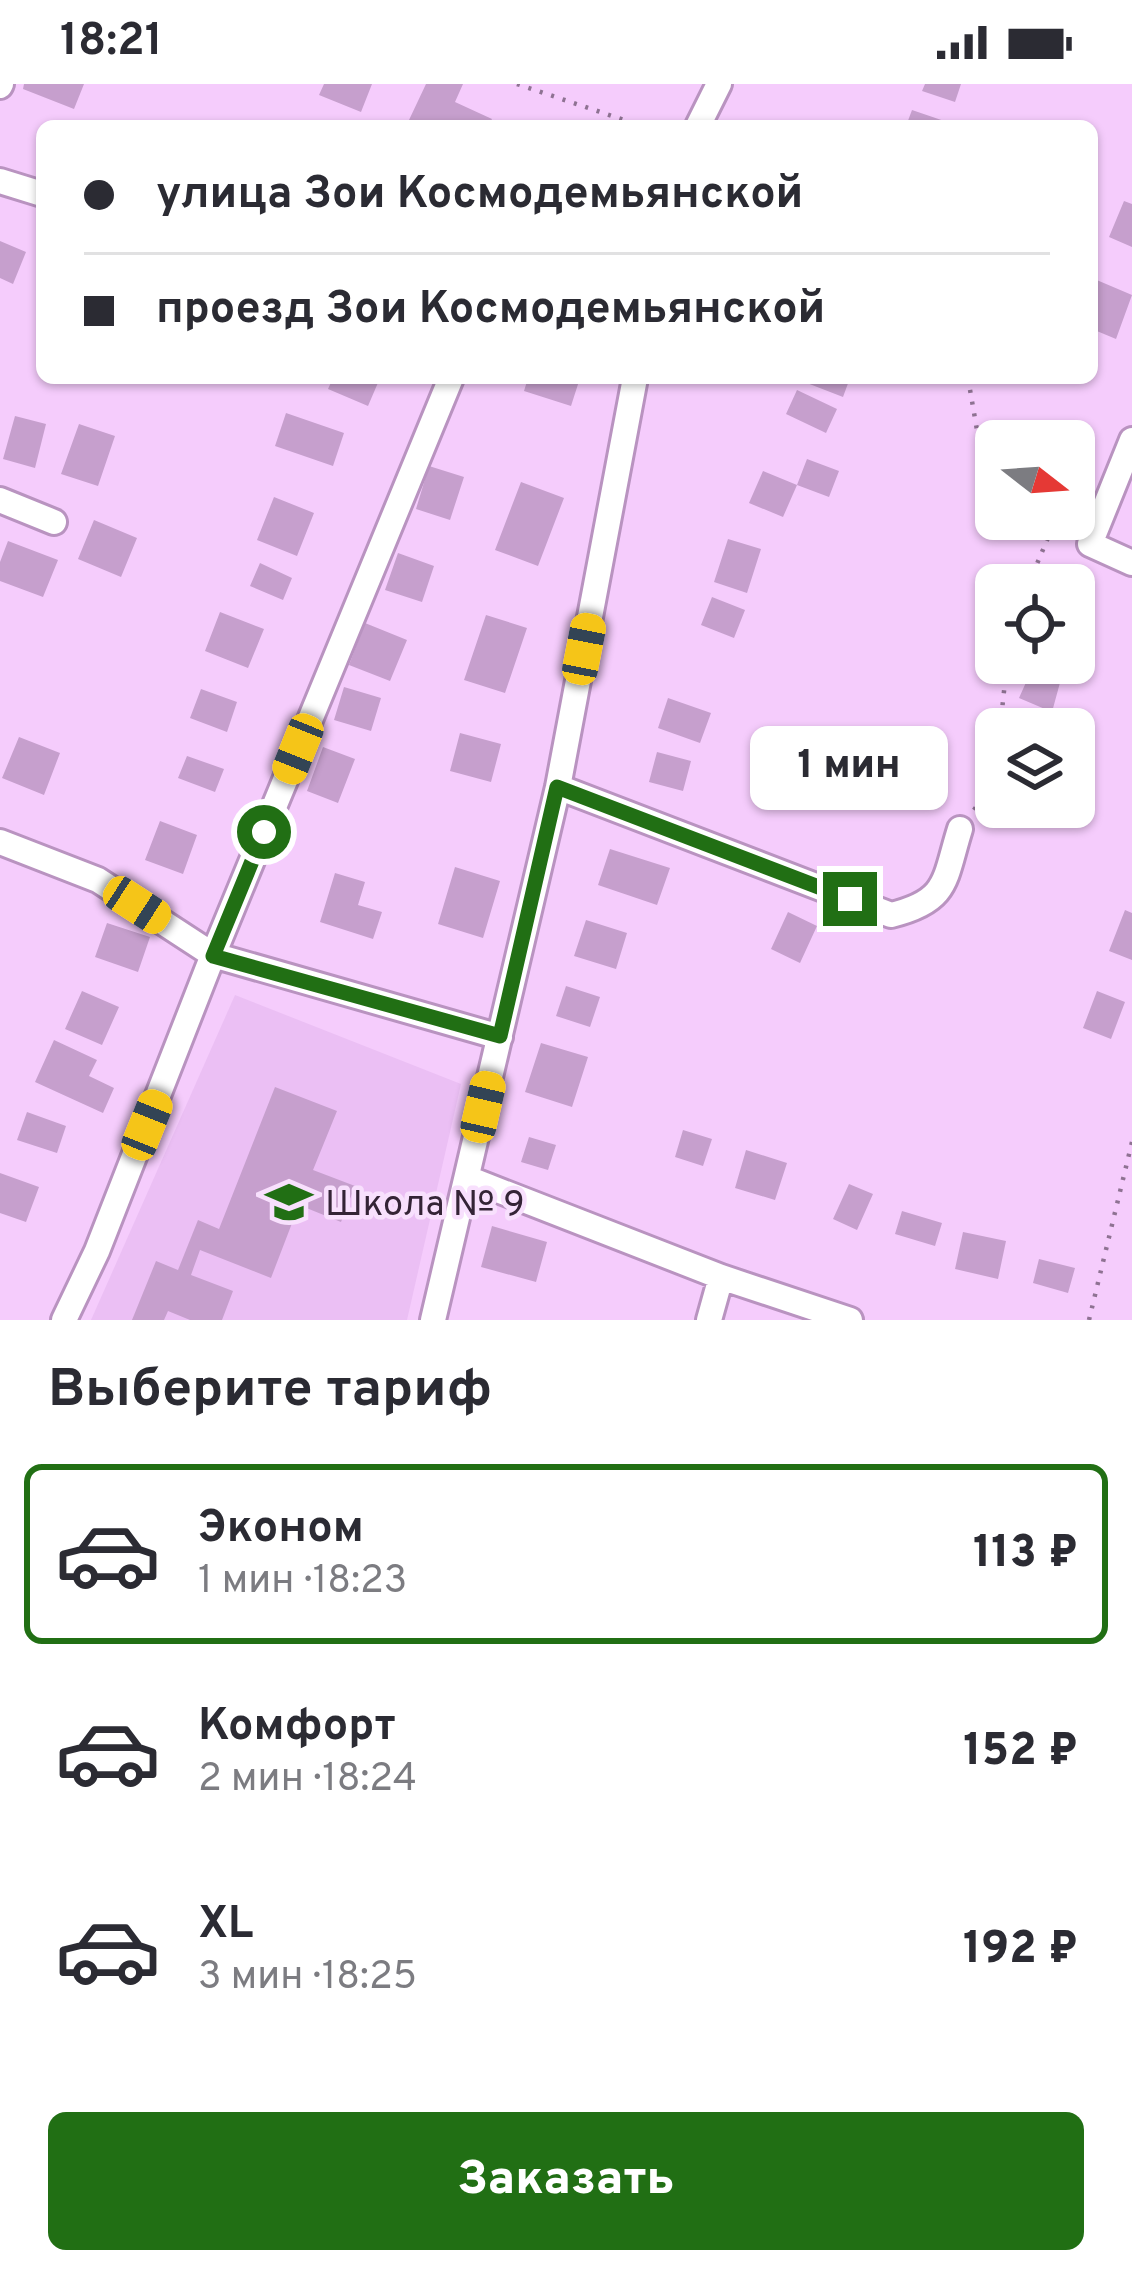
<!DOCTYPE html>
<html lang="ru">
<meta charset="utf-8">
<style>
body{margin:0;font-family:Overpass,sans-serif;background:#f7f7f7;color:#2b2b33;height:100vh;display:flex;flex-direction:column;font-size:45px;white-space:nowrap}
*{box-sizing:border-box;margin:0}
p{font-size:39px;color:#7c7c81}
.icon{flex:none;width:66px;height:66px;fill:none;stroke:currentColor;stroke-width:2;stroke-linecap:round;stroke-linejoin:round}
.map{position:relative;height:1236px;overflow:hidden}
.drawer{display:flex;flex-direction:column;background:#fff;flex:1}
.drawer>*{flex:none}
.top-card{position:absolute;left:36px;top:36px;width:1062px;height:264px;border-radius:18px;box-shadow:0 3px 9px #0004;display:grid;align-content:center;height:264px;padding:0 48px;background:#fff}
.needle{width:78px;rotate:107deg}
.fabs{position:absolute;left:975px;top:336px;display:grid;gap:24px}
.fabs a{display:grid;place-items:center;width:120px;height:120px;border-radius:18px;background:#fff;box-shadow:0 3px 9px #0004;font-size:60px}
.end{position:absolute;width:54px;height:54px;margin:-27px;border:15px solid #216f14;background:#fff;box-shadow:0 0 0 6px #fff}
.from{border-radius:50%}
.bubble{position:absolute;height:84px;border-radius:18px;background:#fff;box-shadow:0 3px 9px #0004;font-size:39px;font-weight:800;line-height:84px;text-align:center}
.car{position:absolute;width:36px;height:72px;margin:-36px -18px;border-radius:15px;box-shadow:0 0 9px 3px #0007;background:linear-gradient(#f5c518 24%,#345 0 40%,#f5c518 0 76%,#345 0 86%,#f5c518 0)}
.top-card b{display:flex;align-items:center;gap:42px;height:114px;font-size:45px}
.top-card b+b{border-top:3px solid #e1e1e2}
.top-card i{width:30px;height:30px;background:#2b2b33}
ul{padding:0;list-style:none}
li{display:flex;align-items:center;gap:36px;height:180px;margin:0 24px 18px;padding:0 24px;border:6px solid transparent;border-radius:18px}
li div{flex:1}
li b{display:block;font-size:45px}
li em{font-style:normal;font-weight:800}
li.active{border-color:#216f14}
li>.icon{width:108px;height:108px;stroke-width:1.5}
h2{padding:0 48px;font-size:54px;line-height:144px}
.primary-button{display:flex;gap:24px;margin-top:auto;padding:24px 48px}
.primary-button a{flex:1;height:138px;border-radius:18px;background:#216f14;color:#fff;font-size:48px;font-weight:800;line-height:138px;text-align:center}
.status{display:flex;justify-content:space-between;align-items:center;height:84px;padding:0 60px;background:#fff;direction:ltr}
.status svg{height:33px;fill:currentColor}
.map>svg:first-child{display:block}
.built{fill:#ebbff4}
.building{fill:#c69fcd}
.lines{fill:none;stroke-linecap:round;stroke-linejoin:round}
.minor-casing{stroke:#b993c0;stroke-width:30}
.path{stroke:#8e7292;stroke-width:4.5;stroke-dasharray:3 9;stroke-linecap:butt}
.minor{stroke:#fff;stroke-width:24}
.route{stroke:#216f14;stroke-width:15}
.labels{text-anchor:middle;stroke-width:9;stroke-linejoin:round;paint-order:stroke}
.poi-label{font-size:36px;fill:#342436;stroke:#f8e0fd;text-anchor:start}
</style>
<div class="status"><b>18:21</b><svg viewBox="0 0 49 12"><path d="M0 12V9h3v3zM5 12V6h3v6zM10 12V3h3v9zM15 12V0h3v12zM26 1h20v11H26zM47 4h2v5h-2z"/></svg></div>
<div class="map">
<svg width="1132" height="1236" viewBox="0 0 1132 1236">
<rect width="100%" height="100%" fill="#f5ccfc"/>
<path class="built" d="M235,911L461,1000L407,1236H91Z"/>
<path class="building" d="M24,0H84L74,25L23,5Z
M324,0H372L361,28L319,11Z
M426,0H463L455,18L492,35L488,42H423L409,36Z
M925,0H961L955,18L922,7Z
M912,26L956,41V42H906Z
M1124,117L1132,120V163L1109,153Z
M0,157L26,168L13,200L0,194Z
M1092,194L1132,211L1116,255L1092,245Z
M333,294H380L368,322L328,305Z
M528,294H580L571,322L524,307Z
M794,294H850L843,313Z
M797,306L837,325L826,349L786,330Z
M286,329L344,349L333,382L275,362Z
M15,332L46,340L35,384L3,375Z
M79,340L115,352L98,402L61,390Z
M807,375L839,387L829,413L797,401Z
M429,382L464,393L450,436L416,425Z
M763,387L797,401L783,433L749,419Z
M521,398L564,414L538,482L495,466Z
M274,413L314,429L297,472L257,456Z
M94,436L137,454L121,493L78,475Z
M728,455L761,465L747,509L714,498Z
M8,457L58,476L43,513L0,497V478Z
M398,469L434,482L422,518L385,506Z
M260,479L292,494L283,516L250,502Z
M1074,507L1093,517L1074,561Z
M712,513L745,526L734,554L701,541Z
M220,528L264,545L248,584L205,567Z
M486,531L527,544L505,609L464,596Z
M365,539L407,556L390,597L349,581Z
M1032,585L1061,595L1052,628L1019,614Z
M344,603L381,614L371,647L334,636Z
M201,605L237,618L227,648L190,634Z
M668,614L711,629L700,659L658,644Z
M460,649L501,660L491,698L450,687Z
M19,653L60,669L44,711L2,694Z
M323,663L355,675L338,719L307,707Z
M657,668L691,677L683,707L649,698Z
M187,672L224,685L215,708L178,694Z
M160,737L197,751L183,790L145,776Z
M610,765L670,784L657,821L598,801Z
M455,783L500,797L483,854L438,840Z
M335,789L365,798L358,821L382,828L373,855L320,838Z
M1125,826L1132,829V876L1109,867Z
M788,828L817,842L800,879L771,865Z
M586,836L627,849L616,885L574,872Z
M107,839L150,853L138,888L95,873Z
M566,902L600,913L590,943L556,932Z
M82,907L119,923L102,961L65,945Z
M1097,907L1125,918L1111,955L1083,944Z
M54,956L97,976L89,992L114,1004L103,1029L35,998Z
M541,959L588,973L572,1023L525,1008Z
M275,1003L337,1027L313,1086L355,1102L341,1138L299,1121L271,1194L200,1166L191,1191L233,1207L222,1236H190L168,1227L164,1236H132L156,1177L178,1186L198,1136L219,1145Z
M27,1028L66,1042L57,1069L17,1056Z
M683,1046L712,1055L703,1082L675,1073Z
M529,1053L556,1061L548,1086L521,1078Z
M746,1066L787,1079L775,1116L735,1104Z
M0,1089L39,1103L26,1138L0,1129Z
M849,1100L873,1110L857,1146L833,1135Z
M902,1127L942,1139L935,1162L895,1150Z
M492,1142L547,1158L536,1198L481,1183Z
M963,1148L1006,1157L998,1195L955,1185Z
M1039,1175L1075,1184L1068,1209L1033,1199Z"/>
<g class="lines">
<defs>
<path id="minor" d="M0,2L1,0
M698,42L719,0
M0,97L42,110
M1132,356L1090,460L1132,479
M0,416L54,438
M558,703L891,831C949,817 944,796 960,745
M0,758L98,796L213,871L500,953
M467,1094L721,1193L850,1236
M64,1236L97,1167L213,871L451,294
M433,1236L558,703L635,294
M709,1236L721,1193"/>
</defs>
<use href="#minor" class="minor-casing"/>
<path class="path" d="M517,0L642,42
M968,294L987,404L996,409
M1040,435L1072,451
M1028,501L1053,442
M1000,645L1007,579
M974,726L987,707L996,671
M1089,1236L1132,1058"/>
<use href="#minor" class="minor"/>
</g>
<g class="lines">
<path class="route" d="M264,748L213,872L500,952L557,703L850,815"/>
</g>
<defs>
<symbol id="school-bare" viewBox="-9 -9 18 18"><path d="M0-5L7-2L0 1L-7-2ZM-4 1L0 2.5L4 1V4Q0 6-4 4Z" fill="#216f14" stroke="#f8e0fd" stroke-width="2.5" paint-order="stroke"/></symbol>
</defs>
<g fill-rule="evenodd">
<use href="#school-bare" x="256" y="1085" width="66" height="66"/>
</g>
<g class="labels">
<g class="poi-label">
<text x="325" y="1131">Школа № 9</text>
</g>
</g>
</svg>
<div class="fabs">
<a><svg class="needle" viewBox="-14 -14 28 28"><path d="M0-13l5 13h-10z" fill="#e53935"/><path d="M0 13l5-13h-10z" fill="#7c7c81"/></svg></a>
<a><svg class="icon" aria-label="locate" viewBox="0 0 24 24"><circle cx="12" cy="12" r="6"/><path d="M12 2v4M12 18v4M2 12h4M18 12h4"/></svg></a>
<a><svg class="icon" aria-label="layers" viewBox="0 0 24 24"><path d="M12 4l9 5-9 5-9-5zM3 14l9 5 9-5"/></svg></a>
</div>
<i class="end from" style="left:264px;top:748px"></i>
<i class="end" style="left:850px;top:815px"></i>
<div class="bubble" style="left:750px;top:642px;width:198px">1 мин</div>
<i class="car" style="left:584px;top:565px;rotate:11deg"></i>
<i class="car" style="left:298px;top:665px;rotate:202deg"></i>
<i class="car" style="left:137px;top:821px;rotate:123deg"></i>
<i class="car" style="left:483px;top:1023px;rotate:13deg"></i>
<i class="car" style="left:147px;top:1041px;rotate:22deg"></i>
<div class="top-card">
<b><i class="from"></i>улица Зои Космодемьянской</b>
<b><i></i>проезд Зои Космодемьянской</b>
</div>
</div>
<section class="drawer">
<h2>Выберите тариф</h2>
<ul>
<li class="active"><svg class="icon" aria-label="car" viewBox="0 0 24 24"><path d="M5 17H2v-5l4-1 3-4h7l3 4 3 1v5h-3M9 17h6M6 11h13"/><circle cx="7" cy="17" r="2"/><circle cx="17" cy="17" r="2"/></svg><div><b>Эконом</b><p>1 мин · 18:23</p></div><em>113 ₽</em></li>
<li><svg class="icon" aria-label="car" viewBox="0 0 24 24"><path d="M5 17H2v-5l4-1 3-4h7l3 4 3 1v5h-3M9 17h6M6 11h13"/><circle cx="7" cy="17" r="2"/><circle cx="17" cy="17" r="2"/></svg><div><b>Комфорт</b><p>2 мин · 18:24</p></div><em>152 ₽</em></li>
<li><svg class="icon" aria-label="car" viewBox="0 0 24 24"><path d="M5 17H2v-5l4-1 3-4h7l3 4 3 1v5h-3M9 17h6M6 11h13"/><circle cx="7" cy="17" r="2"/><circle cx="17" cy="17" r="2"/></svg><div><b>XL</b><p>3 мин · 18:25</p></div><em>192 ₽</em></li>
</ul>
<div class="primary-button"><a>Заказать</a></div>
</section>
